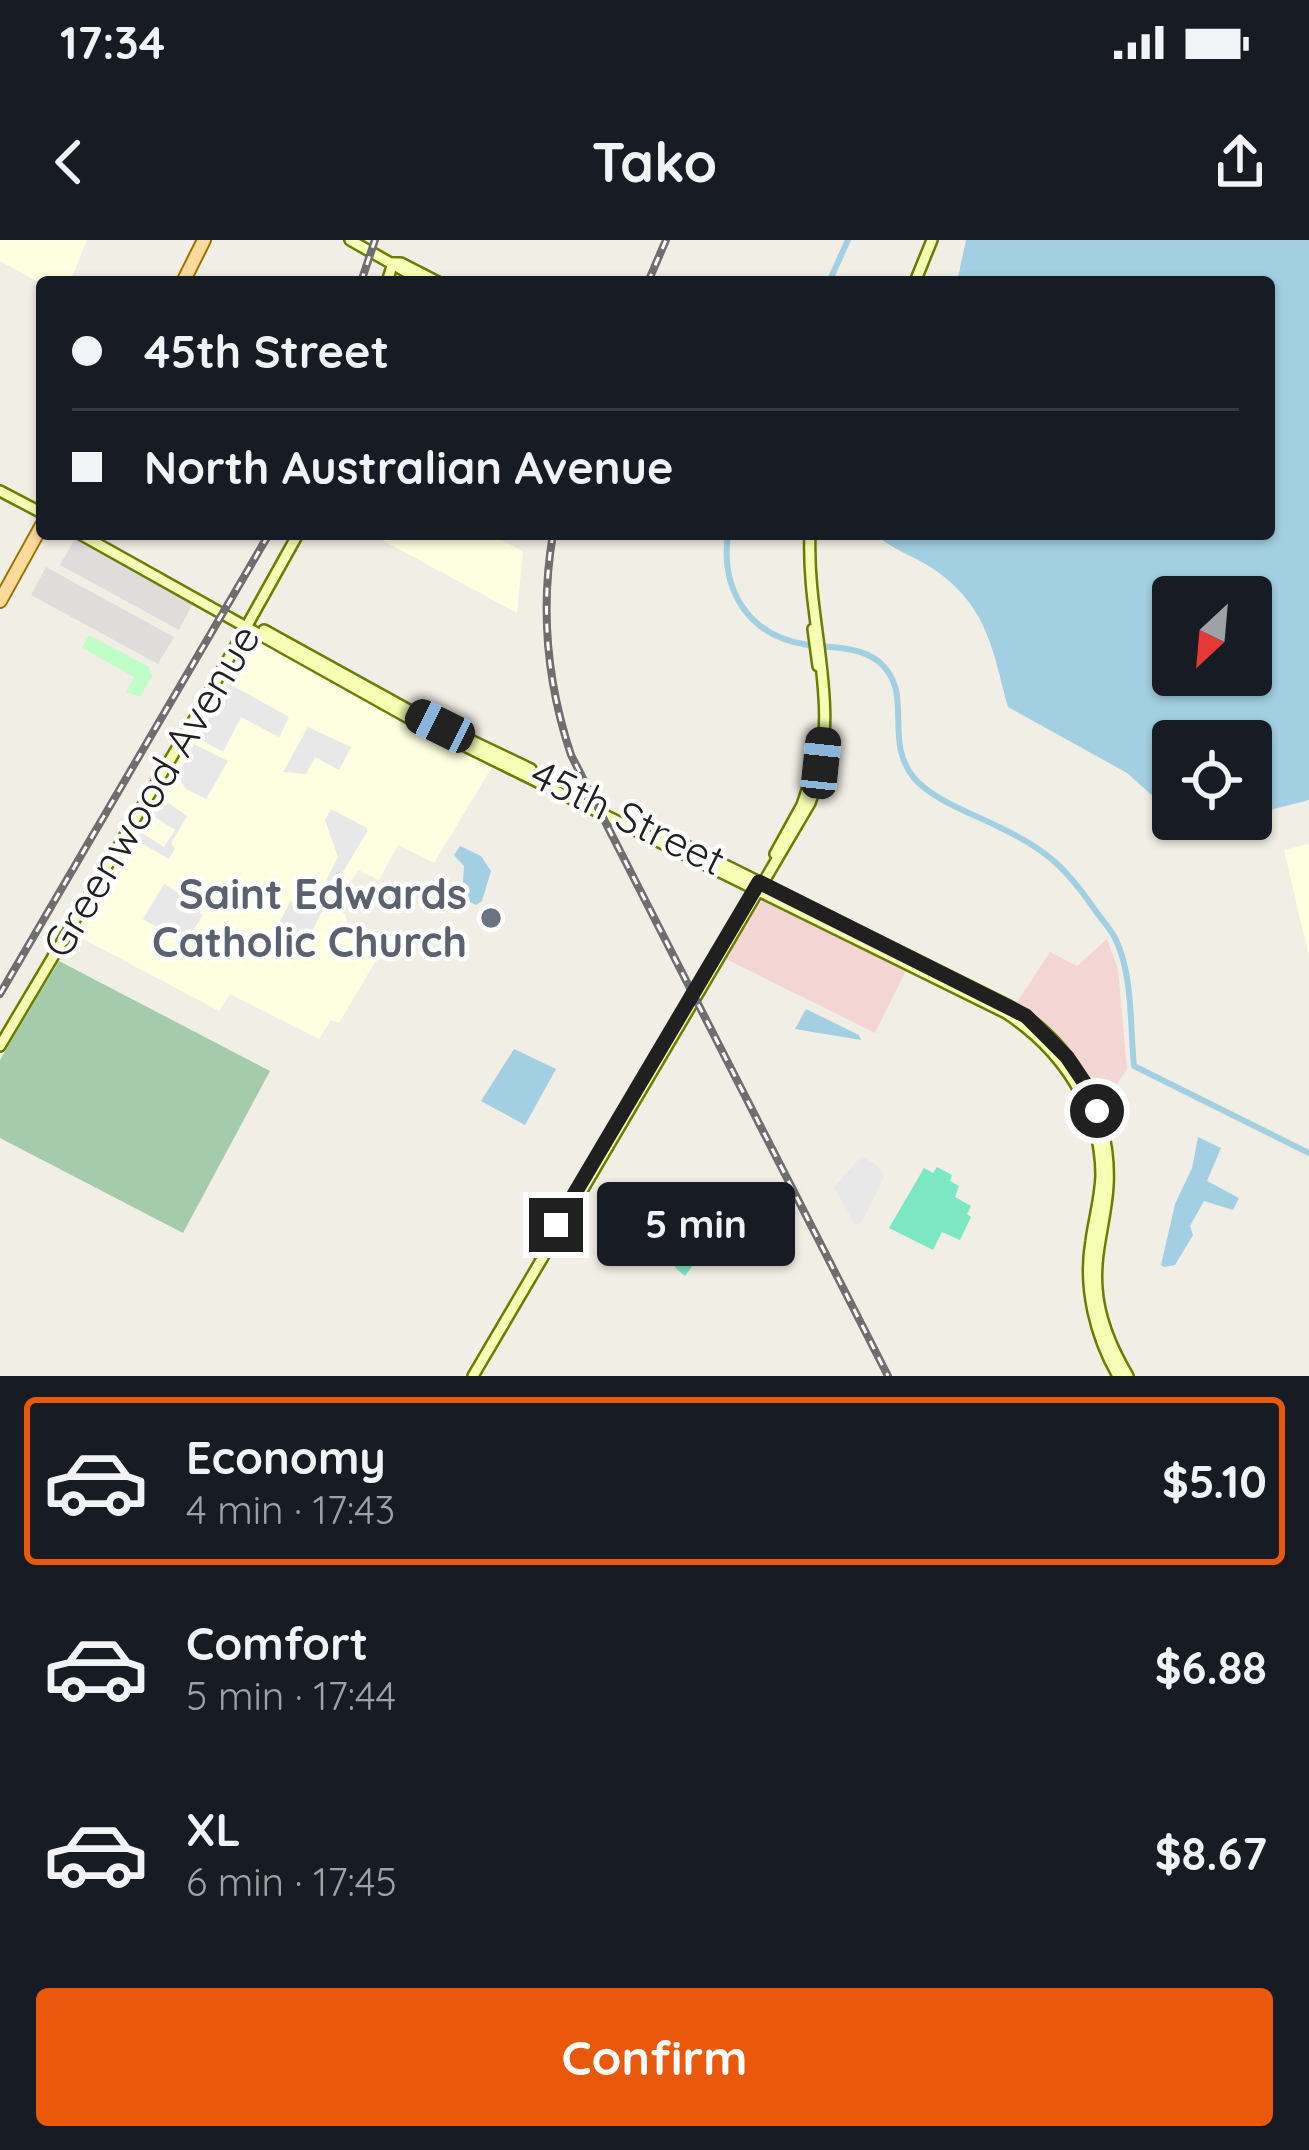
<!DOCTYPE html>
<meta charset="utf-8">
<style>
body{margin:0;font-family:Quicksand,sans-serif;background:#20242c;color:#f1f3f6;height:100vh;display:flex;flex-direction:column;font-size:45px;white-space:nowrap}
*{box-sizing:border-box;margin:0}
p{font-size:39px;color:#9ea1a6}
.icon{flex:none;width:66px;height:66px;fill:none;stroke:currentColor;stroke-width:2;stroke-linecap:round;stroke-linejoin:round}
.map{position:relative;height:1136px;overflow:hidden}
.panel{display:flex;flex-direction:column;background:#171b24;flex:1}
.panel>*{flex:none}
.guide{position:absolute;left:36px;top:36px;width:1239px;height:264px;border-radius:12px;box-shadow:0 3px 9px #0004;display:grid;align-content:center;height:264px;padding:0 36px;background:#171b24}
.needle{width:78px;rotate:206deg}
.fabs{position:absolute;left:1152px;top:336px;display:grid;gap:24px}
.fabs a{display:grid;place-items:center;width:120px;height:120px;border-radius:12px;background:#171b24;box-shadow:0 3px 9px #0004;font-size:60px}
.end{position:absolute;width:54px;height:54px;margin:-27px;border:15px solid #202020;background:#fff;box-shadow:0 0 0 6px #fff}
.from{border-radius:50%}
.bubble{position:absolute;height:84px;border-radius:12px;background:#171b24;box-shadow:0 3px 9px #0004;font-size:39px;font-weight:700;line-height:84px;text-align:center}
.car{position:absolute;width:36px;height:72px;margin:-36px -18px;border-radius:15px;box-shadow:0 0 9px 3px #0007;background:linear-gradient(#222 24%,#8ab4d8 0 40%,#222 0 76%,#8ab4d8 0 86%,#222 0)}
.guide b{display:flex;align-items:center;gap:42px;height:114px;font-size:45px}
.guide b+b{border-top:3px solid #363941}
.guide i{width:30px;height:30px;background:#f1f3f6}
ul{padding:21px 0 0;list-style:none}
li{display:flex;align-items:center;gap:36px;height:168px;margin:0 24px 18px;padding:0 12px;border:6px solid transparent;border-radius:12px}
li div{flex:1}
li b{display:block;font-size:45px}
li em{font-style:normal;font-weight:700}
li.selected{border-color:#ea580c}
li>.icon{width:108px;height:108px;stroke-width:1.5}
.primary-button{display:flex;gap:24px;margin-top:auto;padding:24px 36px}
.primary-button a{flex:1;height:138px;border-radius:12px;background:#ea580c;color:#fff;font-size:48px;font-weight:700;line-height:138px;text-align:center}
.status{display:flex;justify-content:space-between;align-items:center;height:84px;padding:0 60px;background:#171b24;direction:ltr}
.status svg{height:33px;fill:currentColor}
header{display:flex;justify-content:space-between;align-items:center;height:156px;padding:0 36px;background:#171b24;font-size:54px;font-weight:700}
.map>svg:first-child{display:block}
.residential{fill:#dedddc}
.commercial{fill:#f3d6d3}
.education{fill:#fdffe0}
.cemetery{fill:#a4ccac}
.park{fill:#bffec7}
.pitch{fill:#7ce7c3}
.parking{fill:#e8e8e8}
.water{fill:#a2d0e2;fill-rule:evenodd}
.lines{fill:none;stroke-linecap:round;stroke-linejoin:round}
.canal{stroke:#a2d0e2;stroke-width:6}
.secondary-casing{stroke:#697d00;stroke-width:14}
.primary-casing{stroke:#9b7000;stroke-width:16}
.secondary{stroke:#f7ffb5;stroke-width:9}
.primary{stroke:#ffd99c;stroke-width:12}
.rail-casing{stroke:#6e6e6e;stroke-width:8}
.rail{stroke:#fff;stroke-width:3;stroke-dasharray:9;stroke-linecap:butt}
.route{stroke:#202020;stroke-width:15}
.worship-dot{fill:#6b7280;stroke:#fff;stroke-width:4.5}
.labels{text-anchor:middle;stroke-width:9;stroke-linejoin:round;paint-order:stroke}
.street-label{font-size:42px;fill:#202020;stroke:#fff}
.worship-label{font-size:42px;font-weight:bold;fill:#5b616d;stroke:#fff;text-anchor:end}
</style>
<div class="status"><b>17:34</b><svg viewBox="0 0 49 12"><path d="M0 12V9h3v3zM5 12V6h3v6zM10 12V3h3v9zM15 12V0h3v12zM26 1h20v11H26zM47 4h2v5h-2z"/></svg></div>
<header><svg class="icon" aria-label="back" viewBox="0 0 24 24"><path d="M15 5l-7 7 7 7"/></svg>Tako<svg class="icon" aria-label="share" viewBox="0 0 24 24"><path d="M12 15V3M7 8l5-5 5 5M5 13v7h14v-7"/></svg></header>
<div class="map">
<svg width="1309" height="1136" viewBox="0 0 1309 1136">
<rect width="100%" height="100%" fill="#f1eee5"/>
<path class="residential" d="M75,299L193,363L179,390L60,325Z
M46,327L174,397L158,424L31,355Z"/>
<path class="commercial" d="M768,660L907,729L875,793L726,719L761,662Z
M1107,699L1118,729L1127,829L1101,867L1071,813L1016,764L1050,712L1077,726Z"/>
<path class="education" d="M0,0H87L70,42L42,44L0,21Z
M379,294H490L523,311L517,373L380,299Z
M253,396L386,470L494,524L434,623L398,605L379,640L358,630L335,668L345,674L348,686L384,707L339,783L331,780L319,799L230,754L219,771L74,694Z
M1309,604V717L1284,610Z"/>
<path class="cemetery" d="M59,721L270,831L183,993L0,898V820Z"/>
<path class="park" d="M89,395L149,427L152,436L140,457L126,452L134,437L82,408Z"/>
<path class="pitch" d="M937,927L952,935L950,941L959,946L955,957L971,966L967,974L971,977L960,1000L942,992L933,1010L889,988L924,928L933,933Z
M672,984L705,1001L706,1007L685,1036C667,1023 661,1004 672,984Z"/>
<path class="parking" d="M228,443L289,477L279,497L241,477L223,512L197,498Z
M308,487L351,507L339,530L315,517L306,534L283,532Z
M194,504L228,521L206,559L186,549L178,536Z
M160,557L187,576L171,604L175,609L169,619L136,600L140,592L164,607L175,590L150,574Z
M331,569L367,588V592L323,665L316,661L338,617L325,580Z
M164,644L203,667L200,673L203,675L185,703L143,679Z
M291,660L301,672L307,661L323,669L308,700L277,687Z
M862,916L879,927L884,937L861,983L855,985L834,947Z"/>
<path class="water" d="M966,0H1309V560L1251,575V501H1173V574L1127,533L1008,467C992,407 987,365 932,328C914,316 891,309 875,294H1269V42H957ZM1173,357H1251V435H1173Z
M460,606L481,616L491,631L482,661L476,665L462,658L464,626L454,615Z
M806,769L859,795L861,800L795,789Z
M514,809L556,829L525,885L481,861Z
M1198,897L1221,908L1207,941L1239,958L1233,970L1204,961L1190,986L1193,995L1175,1025L1164,1027L1161,1025L1175,964L1192,928Z"/>
<g class="lines">
<path class="canal" d="M829,42L848,0
M728,294C720,350 749,397 808,405C832,408 858,406 878,421C916,452 882,499 914,538C934,561 974,574 1001,588C1047,610 1066,628 1095,670C1102,680 1111,689 1116,700C1133,736 1130,787 1134,826L1309,913"/>
<defs>
<path id="secondary" d="M350,0L424,42
M393,23H401L438,42
M387,42L393,23
M915,42L932,0
M0,251L42,273
M80,294L412,480L1006,773C1062,810 1101,867 1101,936C1100,959 1094,979 1091,1001C1083,1047 1095,1096 1118,1136
M813,389L818,426
M264,390L416,474L531,529
M659,592L1009,766C1072,802 1112,873 1108,946C1106,981 1094,1013 1097,1048C1099,1080 1112,1109 1128,1136
M775,614L802,565L813,532
M0,806L205,461L298,294
M473,1136L810,563C845,467 806,388 810,294"/>
<path id="primary" d="M183,42L204,0
M0,361L42,285"/>
</defs>
<use href="#secondary" class="secondary-casing"/>
<use href="#primary" class="primary-casing"/>
<use href="#secondary" class="secondary"/>
<use href="#primary" class="primary"/>
<defs>
<path id="rail" d="M361,42L375,0
M648,42L666,0
M553,294C540,370 547,443 571,515L888,1136
M0,754L269,294"/>
</defs>
<use href="#rail" class="rail-casing"/>
<use href="#rail" class="rail"/>
</g>
<g class="lines">
<path class="route" d="M556,985L759,642L1026,776L1067,817L1086,845L1097,871"/>
</g>
<circle class="worship-dot" cx="491" cy="678" r="12"/>
<g class="labels">
<g class="street-label">
<text transform="translate(151 551) rotate(-59)" y="15">Greenwood Avenue</text>
<text transform="translate(628 577) rotate(26)" y="15">45th Street</text>
</g>
<g class="worship-label">
<text x="467" y="669">Saint Edwards<tspan x="467" dy="48">Catholic Church</tspan></text>
</g>
</g>
</svg>
<div class="fabs">
<a><svg class="needle" viewBox="-14 -14 28 28"><path d="M0-13l5 13h-10z" fill="#e53935"/><path d="M0 13l5-13h-10z" fill="#9ea1a6"/></svg></a>
<a><svg class="icon" aria-label="locate" viewBox="0 0 24 24"><circle cx="12" cy="12" r="6"/><path d="M12 2v4M12 18v4M2 12h4M18 12h4"/></svg></a>
</div>
<i class="end from" style="left:1097px;top:871px"></i>
<i class="end" style="left:556px;top:985px"></i>
<div class="bubble" style="left:597px;top:942px;width:198px">5 min</div>
<i class="car" style="left:440px;top:486px;rotate:296deg"></i>
<i class="car" style="left:821px;top:523px;rotate:6deg"></i>
<div class="guide">
<b><i class="from"></i>45th Street</b>
<b><i></i>North Australian Avenue</b>
</div>
</div>
<section class="panel">
<ul>
<li class="selected"><svg class="icon" aria-label="car" viewBox="0 0 24 24"><path d="M5 17H2v-5l4-1 3-4h7l3 4 3 1v5h-3M9 17h6M6 11h13"/><circle cx="7" cy="17" r="2"/><circle cx="17" cy="17" r="2"/></svg><div><b>Economy</b><p>4 min · 17:43</p></div><em>$5.10</em></li>
<li><svg class="icon" aria-label="car" viewBox="0 0 24 24"><path d="M5 17H2v-5l4-1 3-4h7l3 4 3 1v5h-3M9 17h6M6 11h13"/><circle cx="7" cy="17" r="2"/><circle cx="17" cy="17" r="2"/></svg><div><b>Comfort</b><p>5 min · 17:44</p></div><em>$6.88</em></li>
<li><svg class="icon" aria-label="car" viewBox="0 0 24 24"><path d="M5 17H2v-5l4-1 3-4h7l3 4 3 1v5h-3M9 17h6M6 11h13"/><circle cx="7" cy="17" r="2"/><circle cx="17" cy="17" r="2"/></svg><div><b>XL</b><p>6 min · 17:45</p></div><em>$8.67</em></li>
</ul>
<div class="primary-button"><a>Confirm</a></div>
</section>
